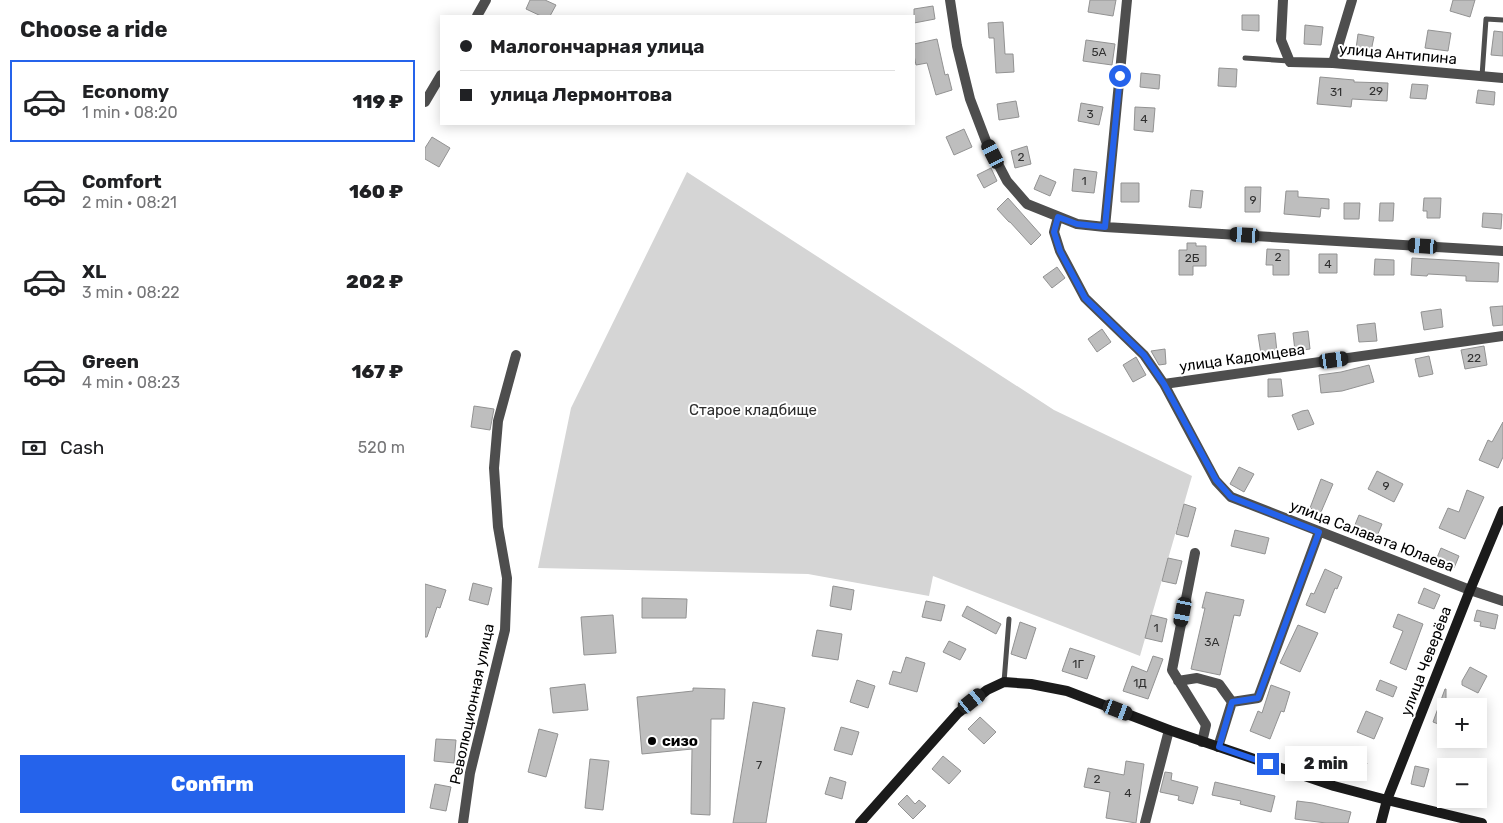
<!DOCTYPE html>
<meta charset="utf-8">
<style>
body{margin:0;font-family:Rubik,sans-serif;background:#f2f2f2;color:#202124;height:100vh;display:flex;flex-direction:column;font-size:19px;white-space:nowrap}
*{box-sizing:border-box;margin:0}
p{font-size:16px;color:#757577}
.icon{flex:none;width:28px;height:28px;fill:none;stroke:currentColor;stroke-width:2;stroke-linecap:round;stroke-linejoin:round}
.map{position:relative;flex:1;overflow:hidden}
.sheet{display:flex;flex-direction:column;background:#fff;width:425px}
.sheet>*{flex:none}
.banner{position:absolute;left:15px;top:15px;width:475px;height:110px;border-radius:0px;box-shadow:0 2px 12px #0003;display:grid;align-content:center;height:110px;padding:0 20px;background:#fff}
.fabs{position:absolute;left:1012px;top:698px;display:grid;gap:10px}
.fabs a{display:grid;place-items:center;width:50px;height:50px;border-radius:0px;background:#fff;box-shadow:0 2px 12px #0003;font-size:25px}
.end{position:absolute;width:22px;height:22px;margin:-11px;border:6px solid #2563eb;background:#fff;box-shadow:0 0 0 2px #fff}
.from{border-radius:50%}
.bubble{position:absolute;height:35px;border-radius:0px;background:#fff;box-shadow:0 2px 12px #0003;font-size:16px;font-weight:800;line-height:35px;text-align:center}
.car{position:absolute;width:15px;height:30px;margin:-15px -8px;border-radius:6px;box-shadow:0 0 4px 1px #0007;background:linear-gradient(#222 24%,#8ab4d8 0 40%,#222 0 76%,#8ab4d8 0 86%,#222 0)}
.banner b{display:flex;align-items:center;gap:18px;height:48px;font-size:19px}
.banner b+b{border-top:1px solid #e0e0e0}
.banner i{width:12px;height:12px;background:#202124}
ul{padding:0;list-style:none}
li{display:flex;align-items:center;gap:15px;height:82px;margin:0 10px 8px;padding:0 10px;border:2px solid transparent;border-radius:0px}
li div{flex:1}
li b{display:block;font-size:19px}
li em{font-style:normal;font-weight:800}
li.on{border-color:#2563eb}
li>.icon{width:45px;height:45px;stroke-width:1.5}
h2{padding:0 20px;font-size:22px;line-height:60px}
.pay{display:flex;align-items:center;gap:12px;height:55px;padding:0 20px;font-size:19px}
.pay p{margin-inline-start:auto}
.primary-button{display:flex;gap:10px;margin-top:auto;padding:10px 20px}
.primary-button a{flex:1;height:58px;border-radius:0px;background:#2563eb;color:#fff;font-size:20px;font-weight:800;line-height:58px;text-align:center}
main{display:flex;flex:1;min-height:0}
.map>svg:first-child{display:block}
.green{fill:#d5d5d5}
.building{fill:#bebebe;stroke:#929292}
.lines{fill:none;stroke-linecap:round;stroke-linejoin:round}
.lane{stroke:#4e4e4e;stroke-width:5}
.street{stroke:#4e4e4e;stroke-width:10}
.secondary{stroke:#1b1b1b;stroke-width:10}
.route{stroke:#2563eb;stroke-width:6}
.poi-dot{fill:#000;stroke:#fff;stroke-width:2}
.labels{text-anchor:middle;stroke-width:4;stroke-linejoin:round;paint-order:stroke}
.number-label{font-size:12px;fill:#303030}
.street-label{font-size:15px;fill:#000;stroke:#fff}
.park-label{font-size:15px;fill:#2c2c2c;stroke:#fff}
.poi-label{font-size:15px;font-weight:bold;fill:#000;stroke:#fff;text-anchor:start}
</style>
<main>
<section class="sheet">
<h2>Choose a ride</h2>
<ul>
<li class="on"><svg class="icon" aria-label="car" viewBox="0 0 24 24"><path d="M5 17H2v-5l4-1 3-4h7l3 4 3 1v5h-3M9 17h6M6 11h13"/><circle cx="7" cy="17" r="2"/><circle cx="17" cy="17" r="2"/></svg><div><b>Economy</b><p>1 min · 08:20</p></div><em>119 ₽</em></li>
<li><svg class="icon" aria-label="car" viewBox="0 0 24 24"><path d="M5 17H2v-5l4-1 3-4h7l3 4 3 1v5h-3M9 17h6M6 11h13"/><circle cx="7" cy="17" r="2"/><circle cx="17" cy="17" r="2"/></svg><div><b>Comfort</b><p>2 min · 08:21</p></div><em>160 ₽</em></li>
<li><svg class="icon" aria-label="car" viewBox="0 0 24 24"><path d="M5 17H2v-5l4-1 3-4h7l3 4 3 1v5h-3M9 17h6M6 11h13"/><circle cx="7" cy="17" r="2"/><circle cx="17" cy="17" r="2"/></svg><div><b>XL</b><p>3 min · 08:22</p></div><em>202 ₽</em></li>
<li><svg class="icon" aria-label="car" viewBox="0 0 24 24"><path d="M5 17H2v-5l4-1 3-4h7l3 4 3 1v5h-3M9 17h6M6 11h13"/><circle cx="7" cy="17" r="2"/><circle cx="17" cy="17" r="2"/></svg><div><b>Green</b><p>4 min · 08:23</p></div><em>167 ₽</em></li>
</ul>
<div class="pay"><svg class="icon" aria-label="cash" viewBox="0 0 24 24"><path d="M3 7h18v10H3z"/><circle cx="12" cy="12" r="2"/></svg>Cash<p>520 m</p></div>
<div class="primary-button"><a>Confirm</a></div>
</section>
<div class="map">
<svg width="1078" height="823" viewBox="0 0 1078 823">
<rect width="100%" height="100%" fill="#fff"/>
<path class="green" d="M262,172L629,410L767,476L715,656L508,576L504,596L383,574L113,568L146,408Z"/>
<path class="building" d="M105,0H120L131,5L125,16H116L101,9Z
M665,0H691L688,16L663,12Z
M1028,0H1050L1045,17L1025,11Z
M508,6L510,19L489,23V9Z
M817,15H834V31L817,30Z
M578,22L580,54H588L589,72L571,73L569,38H564L563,23Z
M880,25L898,27L896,45L879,44Z
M1003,30L1026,33L1023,51L1000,48Z
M1069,31L1078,32V56L1066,55Z
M933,34L949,37L946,51L931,49Z
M512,39L520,75L523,74L527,90L511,95L502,63L491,65L489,55V44Z
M661,40L690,44L687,65L658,61Z
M794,68L812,69L811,87L793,86Z
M716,73L735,75L734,89L715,87Z
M895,77L929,80V82L963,83L962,101L927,99L926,107L892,104Z
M987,84L1003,85L1001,99L985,98Z
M1053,90L1070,92L1069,105L1051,103Z
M591,101L594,117L574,120L572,104Z
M656,103L678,107L674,125L653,121Z
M710,107L730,108L728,132L709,130Z
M539,129L547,147L529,155L521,137Z
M7,137L25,148L14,167L0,159V148Z
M602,146L606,164L590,168L586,151Z
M566,168L572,181L559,188L552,175Z
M649,169L672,172L669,193L647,191Z
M615,175L631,182L625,196L609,189Z
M696,183H714V202H696Z
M820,187H836L835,212H820Z
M766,190L778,191L776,208L764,207Z
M861,191H873V197L904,199V209L896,208L895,217L859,214Z
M583,198L616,235L606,245L585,222H584L572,209Z
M999,198H1016L1015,218H1002V211H998Z
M919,203H935L934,219H919Z
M955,203H969L968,221H954Z
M1058,213L1077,214L1076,229L1057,227Z
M762,243H771V246H781V266H768V275H754V250H762Z
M842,249L864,250V275H848V265H841Z
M894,254H912V273H894Z
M987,258L1074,263L1073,282L1041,281V276L1003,274L1002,276L986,275Z
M950,259L969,260V275H949Z
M632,267L640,278L627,288L618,277Z
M1078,306V325L1068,326L1065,307Z
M1016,309L1018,327L999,330L996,312Z
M950,323L952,341L934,342L932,325Z
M677,329L686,342L672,352L663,339Z
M883,331L885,349L870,351L868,333Z
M850,333L852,352L836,354L833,335Z
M1059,346L1062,365L1040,369L1036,350Z
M740,349L741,364L734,365L726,351Z
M1004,356L1008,374L994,377L990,359Z
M711,357L721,375L708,382L698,365Z
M944,365L949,382L917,391L896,393L894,375L916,372Z
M843,379H856L858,396L843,397Z
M49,406L69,409L65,430L46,427Z
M883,410L889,424L873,430L867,415L877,411Z
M1078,422V457L1073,468L1054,460L1063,440L1067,442Z
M814,467L829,474L819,492L805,484Z
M952,471L978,484L969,502L943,489Z
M896,479L908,484L896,512L885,508Z
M1042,490L1059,497L1040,539L1014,528L1023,508L1034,512Z
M759,504L771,508L763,537L751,534Z
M934,515L957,524L950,541L927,532Z
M810,530L844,538L840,554L806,546Z
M1016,548L1034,556L1029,568L1011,560Z
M743,558L757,561L751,584L737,581Z
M900,569L917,577L912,589L910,588L900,613L881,605L886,593L889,594Z
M48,583L67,588L63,605L44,600Z
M0,584L21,590L15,608L12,607L2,637H0Z
M408,586L429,590L426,610L405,606Z
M999,588L1015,595L1009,609L993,603Z
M781,592L819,600L815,616L809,615L795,675L766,669L780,608H777Z
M217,598L262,599L261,618H217Z
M501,601L520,605L516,621L497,617Z
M542,606L576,624L571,634L537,616Z
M1052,610L1073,615L1070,629L1055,626L1056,622L1049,621Z
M973,614L998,624L981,670L965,663L978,631L968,627Z
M188,615L191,653L159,655L156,617Z
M726,615L742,619L737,642L720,638Z
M595,622L611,628L601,659L586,654Z
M873,625L893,633L875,672L855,663Z
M392,630L417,634L413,660L387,656Z
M524,641L541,649L535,660L518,652Z
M645,648L670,656L662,679L637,671Z
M728,656L738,659L723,699L698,691L707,666L722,672Z
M481,657L500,663L492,692L464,684L468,671L476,673Z
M1045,667L1062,676L1053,693L1037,685V681Z
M432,680L450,686L443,708L425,702Z
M955,680L972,687L968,697L951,690Z
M160,684L163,710L128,713L125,688Z
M846,685L865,692L859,712L856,711L845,739L825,731L833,711L837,713Z
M268,688L300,689L299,719H286L285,815L266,814L267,749L217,754L212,697L268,691Z
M1020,689H1021V727L1008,722Z
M328,702L360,708L341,823H308Z
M941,711L958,718L949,739L932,732Z
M555,717L571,732L559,744L543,729Z
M416,727L434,732L427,755L409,750Z
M114,729L133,734L121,777L103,772Z
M11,739L31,740L29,763L9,761Z
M518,756L536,771L524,784L507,769Z
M923,756L942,763L937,775L919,768Z
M165,759L184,761L178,810L160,808Z
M701,761L719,764L711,823L681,818L685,792L659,787L663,768L699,775Z
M990,766L1004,769L999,787L986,784Z
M740,772L747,773L746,780L773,787L768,804L753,800L754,796L735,792Z
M405,777L421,782L417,799L400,794Z
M790,782L850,796L846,812L815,804L816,801L787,795Z
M10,784L26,787L21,811L5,808Z
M482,795L490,804L494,800L501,806L488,819L473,804Z
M872,801L888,803L926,812L923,823H901L870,819Z"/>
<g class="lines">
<path class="lane" d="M820,58L864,61
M1057,76L1061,19L1078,20
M579,682L584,619"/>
<path class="street" d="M525,0L532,46L545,99L561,141L582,181L602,204L652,224L680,227L1078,251
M858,0L856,40L865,62L908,63L1078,78
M52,16L61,0
M908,63L927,0
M0,102L16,75
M633,217L629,232L635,251L660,298L719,355L739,384L791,481L806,497L1045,590L1078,601
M680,227L702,0
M739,384L1078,336
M770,553L747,670L781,725L777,742
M753,681L772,678L794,684L807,702
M793,747L807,702L833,698L894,532
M38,823L45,773L80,630L82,578L73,527L69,468L73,421L91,355
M720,823L744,730"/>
<path class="secondary" d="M435,823L533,713L562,690L579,682L606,684L642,691L744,730L909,786L962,800L1057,823
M956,823L962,800L1045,590L1078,511"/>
</g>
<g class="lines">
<path class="route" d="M695,76L680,227L652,224L633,217L629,232L635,251L660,298L719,355L739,384L791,480L806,497L894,532L833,698L807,702L794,747L843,764"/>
</g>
<circle class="poi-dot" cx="227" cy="741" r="5"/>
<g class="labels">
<g class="number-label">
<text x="674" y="56">5А</text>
<text x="951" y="95">29</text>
<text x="911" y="96">31</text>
<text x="665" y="118">3</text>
<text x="719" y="123">4</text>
<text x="596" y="161">2</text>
<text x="659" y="185">1</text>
<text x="828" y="204">9</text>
<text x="853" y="261">2</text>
<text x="767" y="262">2Б</text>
<text x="903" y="268">4</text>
<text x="1049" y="362">22</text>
<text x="961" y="490">9</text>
<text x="731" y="632">1</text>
<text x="787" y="646">3А</text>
<text x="653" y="668">1Г</text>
<text x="715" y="687">1Д</text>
<text x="334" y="769">7</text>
<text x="672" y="783">2</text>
<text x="703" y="797">4</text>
</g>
<g class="street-label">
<text transform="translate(973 54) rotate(5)" y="5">улица Антипина</text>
<text transform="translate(817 358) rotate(-8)" y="5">улица Кадомцева</text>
<text transform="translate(947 536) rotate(21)" y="5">улица Салавата Юлаева</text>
<text transform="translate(1001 661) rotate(-69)" y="5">улица Чеверёва</text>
<text transform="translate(47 704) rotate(-78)" y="5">Революционная улица</text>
</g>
<g class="park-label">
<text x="328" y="415">Старое кладбище</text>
</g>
<g class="poi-label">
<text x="237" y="746">сизо</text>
</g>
</g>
</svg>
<div class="fabs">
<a>+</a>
<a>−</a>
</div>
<i class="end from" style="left:695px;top:76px"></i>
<i class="end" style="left:843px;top:764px"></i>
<div class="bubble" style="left:860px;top:746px;width:82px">2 min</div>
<i class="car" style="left:568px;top:154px;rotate:333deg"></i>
<i class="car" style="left:820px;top:235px;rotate:273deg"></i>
<i class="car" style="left:998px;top:246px;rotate:274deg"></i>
<i class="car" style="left:909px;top:360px;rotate:82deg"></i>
<i class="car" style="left:758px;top:612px;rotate:191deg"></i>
<i class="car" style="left:547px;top:701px;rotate:51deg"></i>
<i class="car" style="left:693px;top:710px;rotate:111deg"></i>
<div class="banner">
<b><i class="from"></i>Малогончарная улица</b>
<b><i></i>улица Лермонтова</b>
</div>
</div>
</main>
